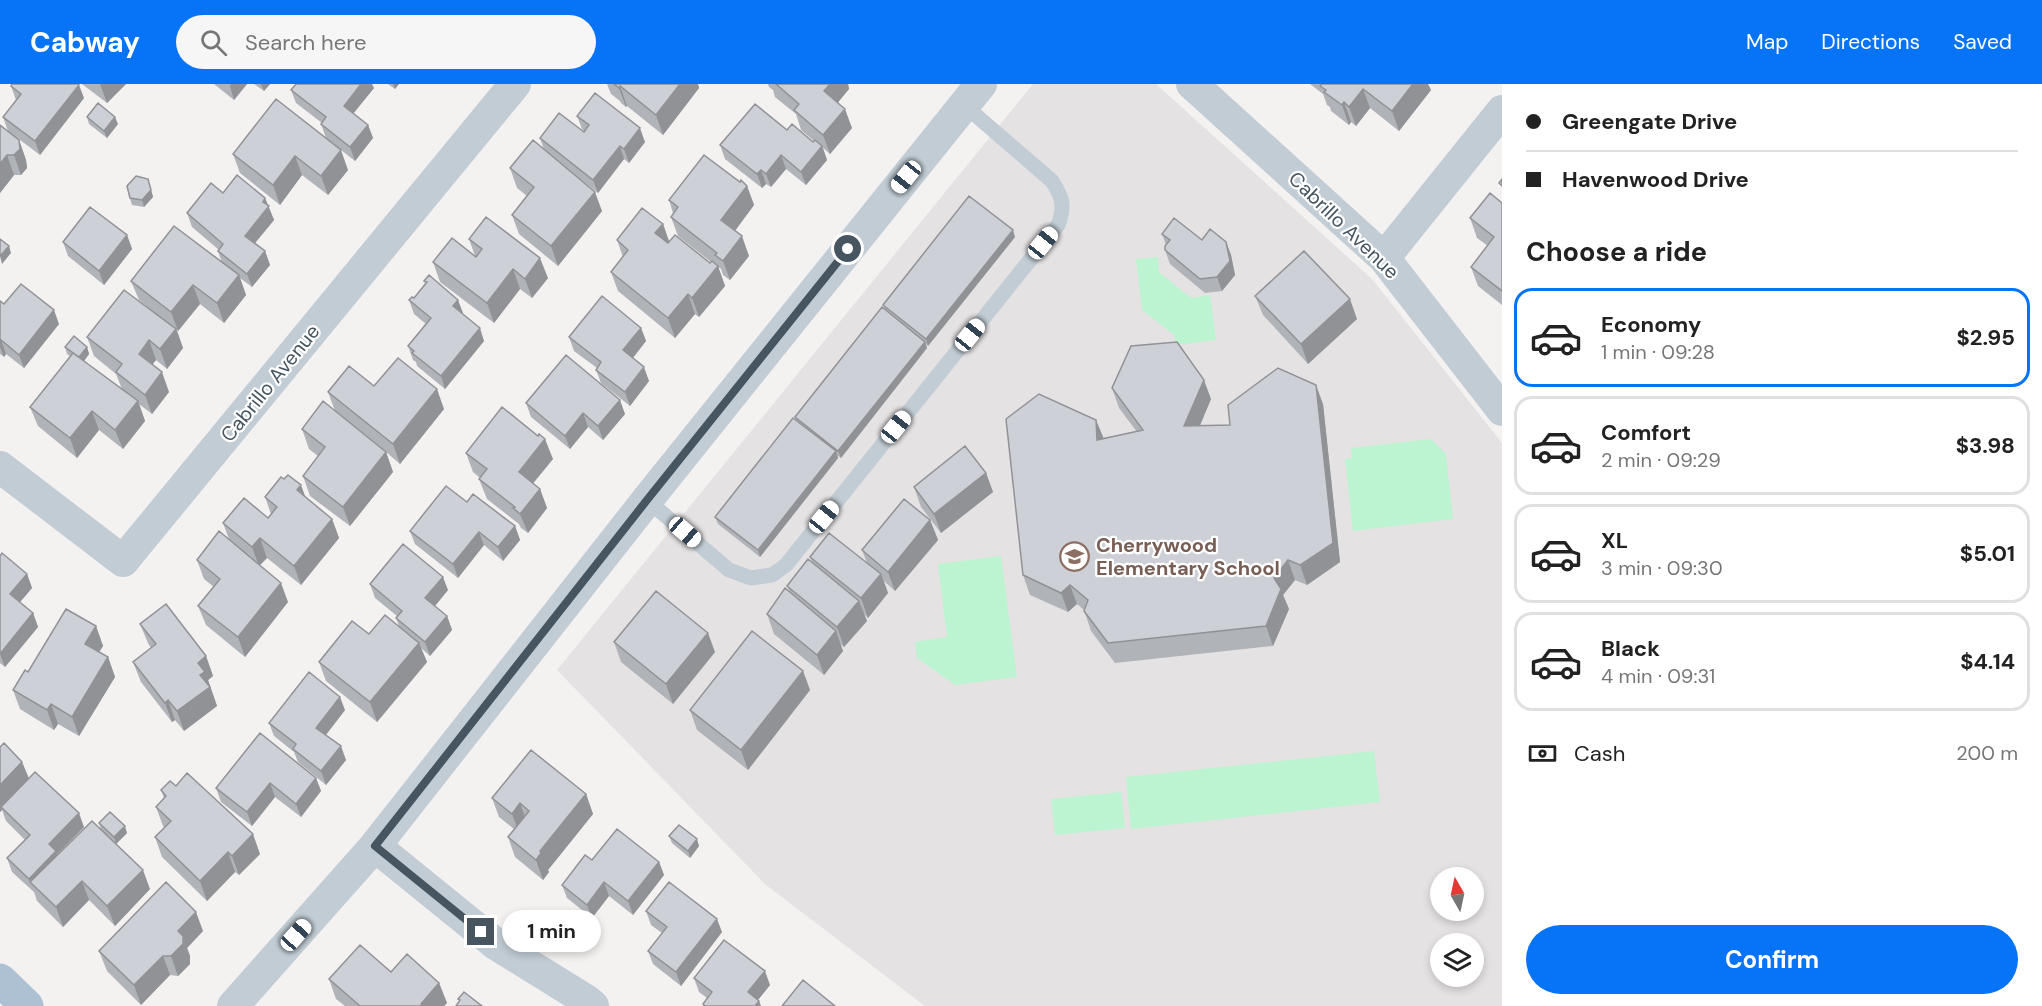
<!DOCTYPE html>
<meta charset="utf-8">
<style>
body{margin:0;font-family:"DM Sans",sans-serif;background:#f6f6f6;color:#222;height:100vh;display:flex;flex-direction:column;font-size:22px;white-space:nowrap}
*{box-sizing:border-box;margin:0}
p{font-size:20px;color:#767676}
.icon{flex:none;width:33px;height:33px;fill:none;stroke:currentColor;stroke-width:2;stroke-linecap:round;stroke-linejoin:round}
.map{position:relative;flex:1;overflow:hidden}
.drawer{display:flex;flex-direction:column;background:#fff;width:540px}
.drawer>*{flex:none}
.hud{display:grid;align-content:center;height:132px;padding:0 24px;background:#fff}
.needle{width:39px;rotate:351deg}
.controls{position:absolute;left:1430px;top:783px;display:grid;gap:12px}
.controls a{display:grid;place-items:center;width:54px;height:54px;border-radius:50%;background:#fff;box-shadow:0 3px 9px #0003;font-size:30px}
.end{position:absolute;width:27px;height:27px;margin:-14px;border:8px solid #475561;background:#fff;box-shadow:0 0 0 3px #fff}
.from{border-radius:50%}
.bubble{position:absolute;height:42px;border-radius:21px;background:#fff;box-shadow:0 3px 9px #0003;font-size:20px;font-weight:700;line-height:42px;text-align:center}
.car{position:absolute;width:18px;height:36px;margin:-18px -9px;border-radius:8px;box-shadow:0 0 4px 2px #0007;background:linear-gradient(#fff 24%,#345 0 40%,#fff 0 76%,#345 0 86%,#fff 0)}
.hud b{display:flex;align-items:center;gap:21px;height:57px;font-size:22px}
.hud b+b{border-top:2px solid #e0e0e0}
.hud i{width:15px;height:15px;background:#222}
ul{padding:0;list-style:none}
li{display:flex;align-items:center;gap:18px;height:99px;margin:0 12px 9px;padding:0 12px;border:3px solid #e0e0e0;border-radius:18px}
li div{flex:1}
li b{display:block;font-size:22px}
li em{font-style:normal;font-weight:700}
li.current{border-color:#0773f7}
li>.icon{width:54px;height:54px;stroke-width:1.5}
h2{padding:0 24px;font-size:27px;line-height:72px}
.pay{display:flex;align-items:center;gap:15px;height:66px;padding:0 24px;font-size:22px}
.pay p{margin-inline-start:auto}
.primary-button{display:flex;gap:12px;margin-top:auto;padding:12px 24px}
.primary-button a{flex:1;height:69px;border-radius:36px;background:#0773f7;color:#fff;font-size:24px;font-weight:700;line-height:69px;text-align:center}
header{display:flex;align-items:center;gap:36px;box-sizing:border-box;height:84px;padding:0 30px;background:#0773f7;color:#fff}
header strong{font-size:28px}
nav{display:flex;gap:33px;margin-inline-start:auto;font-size:21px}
.search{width:420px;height:54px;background:#f6f6f6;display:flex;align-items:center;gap:15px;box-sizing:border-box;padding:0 21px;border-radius:33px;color:#767676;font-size:22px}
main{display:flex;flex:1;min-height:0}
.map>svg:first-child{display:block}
.education{fill:#e5e2e3;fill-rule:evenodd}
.green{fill:#bcf4d1}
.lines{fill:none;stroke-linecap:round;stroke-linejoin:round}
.lane{stroke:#c1ccd4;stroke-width:15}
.street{stroke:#c1ccd4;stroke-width:32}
.primary{stroke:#aec1d2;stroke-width:33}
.wall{fill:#b0b3b8}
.shaded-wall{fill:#909296}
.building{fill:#cdd0d6;stroke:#909296;stroke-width:1.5}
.route{stroke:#475561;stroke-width:8}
.labels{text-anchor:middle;stroke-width:4.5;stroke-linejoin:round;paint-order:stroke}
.street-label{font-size:20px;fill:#475561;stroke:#fff}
.education-label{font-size:20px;font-weight:bold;fill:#785e54;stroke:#fff;text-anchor:start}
</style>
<header>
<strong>Cabway</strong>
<div class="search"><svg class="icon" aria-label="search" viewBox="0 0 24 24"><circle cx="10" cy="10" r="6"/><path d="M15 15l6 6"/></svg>Search here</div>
<nav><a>Map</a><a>Directions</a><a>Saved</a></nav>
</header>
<main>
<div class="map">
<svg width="1502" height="922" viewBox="0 0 1502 922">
<rect width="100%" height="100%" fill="#f4f1f1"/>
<path class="education" d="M1033,0H1156L1372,195L1502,359V922H925L766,801L557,586ZM1440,794H1473V826H1440ZM1440,860H1473V892H1440Z"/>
<path class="green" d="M1158,173L1159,188L1191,214L1210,211L1216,256L1176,261L1174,251L1142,226L1136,175Z
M1431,355L1446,370L1453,435L1353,447L1345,375L1352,374L1351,364Z
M1001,472L1017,593L955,601L917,574L915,558L947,553L938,480Z
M1374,667L1380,718L1131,745L1126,693Z
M1121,708L1125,744L1055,751L1051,715Z"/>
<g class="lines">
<path class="lane" d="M647,416L729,486L751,494L772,491L786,481L1058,141C1065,122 1063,114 1052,97L964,21"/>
<path class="street" d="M1192,0L1384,174L1502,326
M1384,174L1502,27
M0,383L123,477L515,0
M375,762L497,861L586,916L593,922
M233,922L375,762L647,416L981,0"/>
<path class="primary" d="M0,896L27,922"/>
</g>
<path class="wall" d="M82,0H126L107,19Z
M214,0H247L234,16Z
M254,0H270L264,7Z
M388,0H399L395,5Z
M607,0H698L699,4L663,51L627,22L626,23L621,19L620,17L611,10Z
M768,0H848L849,5L838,18L852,44L830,70L823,64L827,76L806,101L786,85L771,103L766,100L762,104L725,75L720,61L787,46L813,58L814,57L801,46L796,30L775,13L773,6L769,3Z
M1310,0H1428L1431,6L1399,47L1370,24L1356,42L1351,38L1349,41L1331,27L1330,23L1327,21L1323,10Z
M11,2L84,14L40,71L8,47L3,33L16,16Z
M374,4L353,29L368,41L373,54L355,77L326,54L321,40L322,39L296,19L291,6Z
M276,15L348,86L328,111L302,91L280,121L240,89L233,70Z
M577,32L645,58L629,79L624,75L598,109L571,88L602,127L558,182L519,150L512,131L527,112L517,104L510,84L544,66L540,54L584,48V47L582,45Z
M87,33L118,40L107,54L89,40Z
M0,41L19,56L26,76L27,84L21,91H14L0,109Z
M148,95L153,113L144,123L132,121L130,114Z
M740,98L747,102L754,121L735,147L749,172L730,196L723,191L721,185L718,183L725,202L699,233L695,230L675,254L618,207L611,188L623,173L617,156L663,140L669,158L710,179L711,178L678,152L671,133L673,129L669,116Z
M223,109L265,114L274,136L255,159L265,167L270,181L252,203L240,194L246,211L224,239L200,220L178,247L177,246L183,264L167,285L156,276L152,280L169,308L152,330L139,320L145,337L123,365L99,346L77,374L38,342L30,323L70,272L67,270L65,263H87L89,270L84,277L122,305L116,290L94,272L87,253L154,228L139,216L131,197L222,179L218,167L219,166L192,143L187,129Z
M1502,119V221L1478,202L1471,183L1488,162L1477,154L1470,134Z
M1162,150L1202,156L1226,158L1231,171L1235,191L1222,207L1205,209L1170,180L1165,166L1166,161Z
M127,151L132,165L104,201L68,172L63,158Z
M1015,153L928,262L926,260L927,264L841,374L837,371L838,374L760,473L718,440L715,433L796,337L795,333L885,226L883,221Z
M469,155L548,194L532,214L520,205L494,239L440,198L433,178L475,172Z
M424,197L463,229V230L484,257L445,305L417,282L416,278L413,276L408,262L426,240L414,230L409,216L414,214L425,200Z
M1255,212L1357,235L1308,280L1263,231Z
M0,217L4,220L59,240L24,284L6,270L4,273L0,270Z
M641,244L646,257L633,274L649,297L630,322L601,299L596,286L597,284L574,267L569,253Z
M374,302L444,325L400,380L386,368L393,388L350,442L310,412L303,392L318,372L309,365L302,345L335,327L328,308Z
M1112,304L1211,315L1200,342L1230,341L1323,320L1340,478L1307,501L1295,496L1283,511L1289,525L1273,562L1115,579L1091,547L1084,526L1077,520L1068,528L1030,511L1023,491L1103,354L1137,348L1119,324Z
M526,319L625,330L603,356L588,343L570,365L531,333Z
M466,369L553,375L533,399L540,405L547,424L528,449L521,444L519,440L487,415L479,395L480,394L473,388Z
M986,389L993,408L941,449L921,423L914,403Z
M265,413L306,414L332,435L339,454L301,501L267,474L260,481L288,518L245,573L206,541L198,522L214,503L204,495L197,476L229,455L223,439L268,434L271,430Z
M467,418L515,442L520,456L503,477L484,461L458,494L415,460L410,447Z
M930,436L938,456L895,507L884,497L888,509L868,534L864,530L867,537L844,563L840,560L843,567L824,591L774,550L767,530L789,507L787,502L812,478L810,473L867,479L862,466Z
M0,472L27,490L32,504L20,518L33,529L38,543L5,583L0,579Z
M370,500L448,506L435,522L447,532L452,546L430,572L421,564L427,578L377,638L326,597L319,578L369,550L399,542L396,534L397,532L375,514Z
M140,540L206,572L213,592L208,596L217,622L184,647L175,636L172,638L141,598L133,578L151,564L148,559Z
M96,542L103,562L99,568L108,573L115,593L79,652L58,640L54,646L20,625L13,606L28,588Z
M614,558L715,568L673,620L621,578Z
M803,587L810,606L748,686L697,646L690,626Z
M345,626L326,651L346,676L326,701L298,678L294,668L274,652L269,639Z
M0,663L22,678L29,695L84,743L57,771L101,746L99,739L127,749L116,760L150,805L115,842L89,816L63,843L37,817L34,808L12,788L7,774L25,756L6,737L2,726L0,728Z
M316,694L321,707L301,733L275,713L252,742L221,718L216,704Z
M176,702L260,770L239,791L235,788L207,817L162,773L155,753L165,744L163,742L156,723L164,714L161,706Z
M586,710L593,730L548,786L549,788L543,796L515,773L508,753L514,745L499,733L492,714Z
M669,752L699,762L690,774L672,759Z
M659,778L664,791L633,831L609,812L592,834L567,814L562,801Z
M646,827L722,848L681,902L653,880L648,867L662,849L651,841Z
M203,847L187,864L190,872V880L178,892L170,891L141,921L107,887L99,867Z
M391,888L439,899L447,919L444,922H345L336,915L329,895Z
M694,894L770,901L758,916L761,922H703V920L707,914L699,908Z"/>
<path class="shaded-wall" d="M100,0H126L107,19Z
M231,0H247L234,16L230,2Z
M261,0H270L264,7Z
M361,0H372L374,4L349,35L344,22Z
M393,0H399L395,5Z
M680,0H698L699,4L663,51L656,31Z
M830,0H848L849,5L831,27L824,7Z
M1413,0H1428L1431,6L1399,47L1392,27Z
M79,1L84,14L40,71L35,57Z
M620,2L627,22L626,23L619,4Z
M1363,5L1370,24L1356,42L1349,23Z
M1344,18L1351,38L1349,41L1342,21Z
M845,25L852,44L830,70L823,51Z
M115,33L118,40L107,54L104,47Z
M368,41L373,54L355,77L350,63Z
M640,44L645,58L629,79L624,65Z
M19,56L26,76L27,84L21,91L14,71Z
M620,62L624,75L598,109L593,96Z
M822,62L827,76L806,101L801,88Z
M341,66L348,86L328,111L321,92Z
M7,71L14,91L0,109V80Z
M781,71L786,85L771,103L766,90Z
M295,72L302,91L280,121L273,101Z
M761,86L766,100L762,104L757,90Z
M148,95L153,113L144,123L142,116Z
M747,102L754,121L728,156L721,136Z
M595,108L602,127L558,182L551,162Z
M265,114L274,136L250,165L245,152Z
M663,140L670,160L663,169L655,149Z
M1013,146L1015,153L928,262L926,255Z
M127,151L132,165L104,201L99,187Z
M742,152L749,172L730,196L723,177Z
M1226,158L1231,171L1235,191L1222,207L1217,193Z
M9,162L11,169L2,180L0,172Z
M265,167L270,181L252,203L247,190Z
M540,174L548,194L532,214L525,195Z
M718,182L725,202L699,233L692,214Z
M513,185L520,205L494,239L487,219Z
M239,191L246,211L224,239L217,219Z
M193,201L200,220L178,247L171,228Z
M688,210L695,230L675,254L668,234Z
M1350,215L1357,235L1308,280L1301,260Z
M458,216L463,229L458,236L453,222Z
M54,226L59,240L24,284L19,271Z
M480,244L484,257L445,305L441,292Z
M641,244L646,257L628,280L623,266Z
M176,245L183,264L167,285L160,265Z
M1,256L6,270L4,273L0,263V258Z
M149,256L156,276L146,289L139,270Z
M925,258L927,264L841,374L838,367Z
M87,263L89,270L81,281L78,274Z
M644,283L649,297L630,322L625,308Z
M162,288L169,308L152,330L145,311Z
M1204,296L1211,315L1191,362L1184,342Z
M1316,301L1323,320L1340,478L1307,501L1300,481Z
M437,305L444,325L400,380L393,360Z
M620,316L625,330L603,356L598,342Z
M138,317L145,337L123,365L115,346Z
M92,327L99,346L77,374L70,354Z
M583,329L588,343L570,365L565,352Z
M1096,336L1104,355L1097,356Z
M545,355L553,375L526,408L519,388Z
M836,367L838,374L760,473L758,466Z
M386,368L393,388L350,442L343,423Z
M986,389L993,408L941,449L934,430Z
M301,401L308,420L297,406Z
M540,405L547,424L528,449L520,430Z
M332,435L339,454L301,501L294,482Z
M930,436L938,456L895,507L888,488Z
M515,442L520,456L503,477L498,463Z
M479,448L484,461L458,494L453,480Z
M260,454L267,474L259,482L252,463Z
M1288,476L1295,496L1283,511L1289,525L1273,562L1266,542L1274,494Z
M27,490L32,504L15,524L10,510Z
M881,490L888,509L868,534L861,514Z
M443,493L448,506L430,528L425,514Z
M281,499L288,518L245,573L238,553Z
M1070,501L1077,520L1068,528L1061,509Z
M859,517L867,537L844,563L837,543Z
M33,529L38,543L5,583L0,570Z
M447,532L452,546L430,572L425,558Z
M96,542L103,562L92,579L85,560Z
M836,547L843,567L824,591L817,571Z
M708,549L715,568L673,620L666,600Z
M419,559L427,578L377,638L370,618Z
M206,572L213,592L208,596L217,622L184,647L177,627L200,591L198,579Z
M108,573L115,593L79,652L72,633Z
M803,587L810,606L748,686L741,666Z
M340,613L345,626L321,657L316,644Z
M168,616L175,636L172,638L165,619Z
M51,620L58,640L54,646L47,626Z
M341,662L346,676L326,701L321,687Z
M22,678L30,697L1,723L2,726L0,728V701Z
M316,694L321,707L301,733L296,720Z
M270,699L275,713L252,742L247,728Z
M586,710L593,730L548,786L549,788L543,796L536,776L540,767Z
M520,719L527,739L519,749L512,730Z
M79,729L84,743L57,770L61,780L30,798L29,795L49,760Z
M125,742L127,749L116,760L114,753Z
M253,750L260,770L239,791L232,772Z
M697,755L699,762L690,774L688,767Z
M228,768L235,788L207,817L200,797Z
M659,778L664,791L633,831L628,817Z
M143,786L150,805L115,842L107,822Z
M82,797L89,816L63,843L56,823Z
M604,798L609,812L592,834L587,821Z
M196,828L203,847L187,864L190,872V880L178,892L171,872L178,847Z
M717,835L722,848L681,902L676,888Z
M163,872L170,891L141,921L134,901Z
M765,887L770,901L753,922L748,908Z
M439,899L447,919L444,922H422L421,920Z
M759,917L761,922H755Z"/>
<path class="building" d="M12,0H78L79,1L35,57L3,33L21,10L11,2Z
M296,0H361L344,22L368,41L350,63L321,40L326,33L291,6Z
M614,0H680L656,31L620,2L619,4Z
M776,0H830L824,7L845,25L823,51L794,26L799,20Z
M1322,0H1413L1392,27L1363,5L1349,23L1344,18L1342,21L1324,8L1326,6L1320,2Z
M595,9L640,44L624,65L620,62L593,96L540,54L559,29L584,48L589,41L577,32Z
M276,15L341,66L321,92L295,72L273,101L233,70Z
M98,19L115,33L104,47L87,33Z
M755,20L787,46L792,40L813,58L815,56L822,62L801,88L781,71L766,90L761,86L757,90L720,61Z
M0,41L19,56L20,65L14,71H7L0,80Z
M533,56L595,108L551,162L512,131L534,103L510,84Z
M704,71L740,98L741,96L747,102L721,136L742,152L723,177L715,171L717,169L671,133L678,123L669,116Z
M237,91L265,114L263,118L269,122L245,152L265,167L247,190L218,167L223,160L187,129L211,99L223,109Z
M136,92L148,95L151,106L142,116L130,114L127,102Z
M1502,95V102L1499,99Z
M1490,109L1502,119V207L1471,183L1494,153L1470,134Z
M969,112L1013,146L926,255L883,221Z
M90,123L127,151L99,187L63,158Z
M642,124L663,140L655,149L668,159L675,151L710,179L712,177L718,182L692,214L688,210L668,234L611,188L628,166L617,156Z
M486,133L540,174L525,195L513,185L487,219L433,178L452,154L476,173L482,165L469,155Z
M1174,134L1202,156L1210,145L1226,158L1230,177L1217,193L1200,195L1165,166V162L1170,156L1162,150Z
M174,142L239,191L217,219L193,201L171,228L131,197Z
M0,155L9,162L0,172Z
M1304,167L1350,215L1301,260L1255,212Z
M429,191L458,216L453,222L480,244L441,292L412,269L414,267L408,262L431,234L409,216L412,213L414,214L427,198L424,197Z
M21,200L54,226L19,271L1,256L0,258V217L4,220Z
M124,206L176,245L160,265L149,256L139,270L162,288L145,311L116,288L122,280L87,253Z
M602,212L641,244L623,266L644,283L625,308L596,286L601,278L569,253Z
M882,223L925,258L838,367L795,333Z
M74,252L87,263L79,273L65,263Z
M1177,258L1204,296L1184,342L1230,341L1228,321L1278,284L1316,301L1333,459L1300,481L1288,476L1274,494L1281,505L1266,542L1108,559L1084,527L1088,516L1070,501L1061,509L1023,491L1006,335L1039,310L1096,336L1097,356L1143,346L1112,304L1131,262Z
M73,269L138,317L115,346L92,327L70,354L30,323Z
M566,271L620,316L598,342L583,329L565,352L526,319Z
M398,274L437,305L393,360L328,308L349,282L374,302Z
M323,317L386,368L343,423L303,392L325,363L302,345Z
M502,323L538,352L539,350L545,355L519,388L540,405L520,430L513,424L515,423L479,395L487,385L466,369Z
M793,334L836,367L758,466L715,433Z
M965,362L986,389L934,430L914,403Z
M288,391L301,401L297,406L332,435L294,482L260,454L252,463L223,439L244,414L268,434L277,423L265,413L281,393L284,395Z
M446,402L467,418L473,410L515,442L498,463L479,448L453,480L410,447Z
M904,415L930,436L888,488L862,466Z
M219,447L281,499L238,553L198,522L220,495L197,476Z
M829,449L881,490L861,514L810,473Z
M403,460L443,493L425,514L447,532L425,558L396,534L402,527L370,500Z
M2,469L27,490L10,510L33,529L0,570V472Z
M808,475L859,517L837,543L787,502Z
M785,504L836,547L817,571L767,530Z
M656,507L708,549L666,600L614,558Z
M166,520L206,572L198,579L205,588L200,591L210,603L177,627L168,616L165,619L133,578L156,560L140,540Z
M66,525L96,542L85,560L108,573L72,633L51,620L47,626L13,606L25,586L28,588Z
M385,531L419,559L370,618L319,578L352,537L369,550Z
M752,547L803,587L741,666L690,626Z
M309,588L340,613L316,644L341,662L321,687L293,665L296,660L269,639Z
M260,649L316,694L296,720L270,699L247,728L216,704Z
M4,659L22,678L0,701V663Z
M531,666L586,710L540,767L541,769L536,776L508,753L529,727L520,719L512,730L492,714Z
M35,688L79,729L49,760L56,767L29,795L7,774L30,751L1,723Z
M187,689L253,750L232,772L228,768L200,797L155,753L171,737L156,723L166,712L161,706L170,697L176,702Z
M110,728L125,742L114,753L99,739Z
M92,737L143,786L107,822L82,797L56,823L30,798Z
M679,741L697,755L688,767L669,752Z
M617,745L659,778L628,817L604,798L587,821L562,801L585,771L592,776Z
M166,798L196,828L178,847L183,852V860L171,872H163L134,901L99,867Z
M669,798L717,835L676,888L648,867L667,843L646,827Z
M724,856L765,887L748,908L759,917L755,922H705L703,920L712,908L694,894Z
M360,861L391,888L407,870L439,899L421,920L423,922H360L329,895Z
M803,896L835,922H782Z
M464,908L482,922H456L460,916L458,915Z"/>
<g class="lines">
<path class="route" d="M481,848L375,762L647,416L848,165"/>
</g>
<defs>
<symbol id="school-ring" viewBox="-11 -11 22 22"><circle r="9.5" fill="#fff" stroke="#8d6e63" stroke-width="1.5"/><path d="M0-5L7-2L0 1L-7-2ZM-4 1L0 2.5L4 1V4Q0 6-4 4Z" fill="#8d6e63"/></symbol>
</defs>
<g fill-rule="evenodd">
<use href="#school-ring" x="1058" y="456" width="33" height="33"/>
</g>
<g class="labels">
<g class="street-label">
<text transform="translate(1344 141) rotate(44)" y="7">Cabrillo Avenue</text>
<text transform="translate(270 299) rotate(-51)" y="7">Cabrillo Avenue</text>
</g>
<g class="education-label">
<text x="1096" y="468">Cherrywood<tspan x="1096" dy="23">Elementary School</tspan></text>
</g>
</g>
</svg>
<div class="controls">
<a><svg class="needle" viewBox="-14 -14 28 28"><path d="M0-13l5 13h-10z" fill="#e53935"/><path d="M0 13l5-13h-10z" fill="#767676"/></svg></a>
<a><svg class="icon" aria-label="layers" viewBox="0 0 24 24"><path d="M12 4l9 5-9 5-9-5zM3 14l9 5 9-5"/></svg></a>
</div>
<i class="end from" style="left:848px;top:165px"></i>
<i class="end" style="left:481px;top:848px"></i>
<div class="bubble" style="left:502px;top:826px;width:99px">1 min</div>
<i class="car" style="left:906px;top:93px;rotate:219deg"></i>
<i class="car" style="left:1043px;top:159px;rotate:39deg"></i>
<i class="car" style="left:970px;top:251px;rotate:39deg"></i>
<i class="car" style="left:896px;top:343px;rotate:39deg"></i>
<i class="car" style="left:824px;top:433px;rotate:39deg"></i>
<i class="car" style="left:685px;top:448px;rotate:131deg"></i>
<i class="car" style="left:296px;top:851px;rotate:42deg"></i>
</div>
<section class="drawer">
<div class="hud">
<b><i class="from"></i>Greengate Drive</b>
<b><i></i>Havenwood Drive</b>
</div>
<h2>Choose a ride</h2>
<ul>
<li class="current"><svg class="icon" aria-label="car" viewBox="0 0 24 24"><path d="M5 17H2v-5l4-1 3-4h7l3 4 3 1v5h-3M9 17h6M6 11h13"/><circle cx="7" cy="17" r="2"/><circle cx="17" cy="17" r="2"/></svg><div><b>Economy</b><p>1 min · 09:28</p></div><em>$2.95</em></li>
<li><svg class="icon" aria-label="car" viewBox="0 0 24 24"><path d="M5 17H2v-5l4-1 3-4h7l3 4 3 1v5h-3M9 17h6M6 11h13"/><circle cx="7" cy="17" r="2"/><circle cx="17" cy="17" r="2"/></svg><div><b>Comfort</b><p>2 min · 09:29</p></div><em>$3.98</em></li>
<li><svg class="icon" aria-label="car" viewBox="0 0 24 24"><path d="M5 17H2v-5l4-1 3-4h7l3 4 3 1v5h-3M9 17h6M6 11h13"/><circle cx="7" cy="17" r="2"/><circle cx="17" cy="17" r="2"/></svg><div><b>XL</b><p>3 min · 09:30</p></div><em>$5.01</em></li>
<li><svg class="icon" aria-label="car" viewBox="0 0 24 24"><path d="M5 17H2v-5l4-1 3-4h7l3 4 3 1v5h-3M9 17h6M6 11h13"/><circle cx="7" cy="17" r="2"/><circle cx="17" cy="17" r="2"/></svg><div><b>Black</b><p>4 min · 09:31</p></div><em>$4.14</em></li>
</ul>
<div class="pay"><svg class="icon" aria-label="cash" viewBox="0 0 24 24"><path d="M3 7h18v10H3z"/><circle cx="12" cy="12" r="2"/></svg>Cash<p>200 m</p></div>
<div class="primary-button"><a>Confirm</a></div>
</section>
</main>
